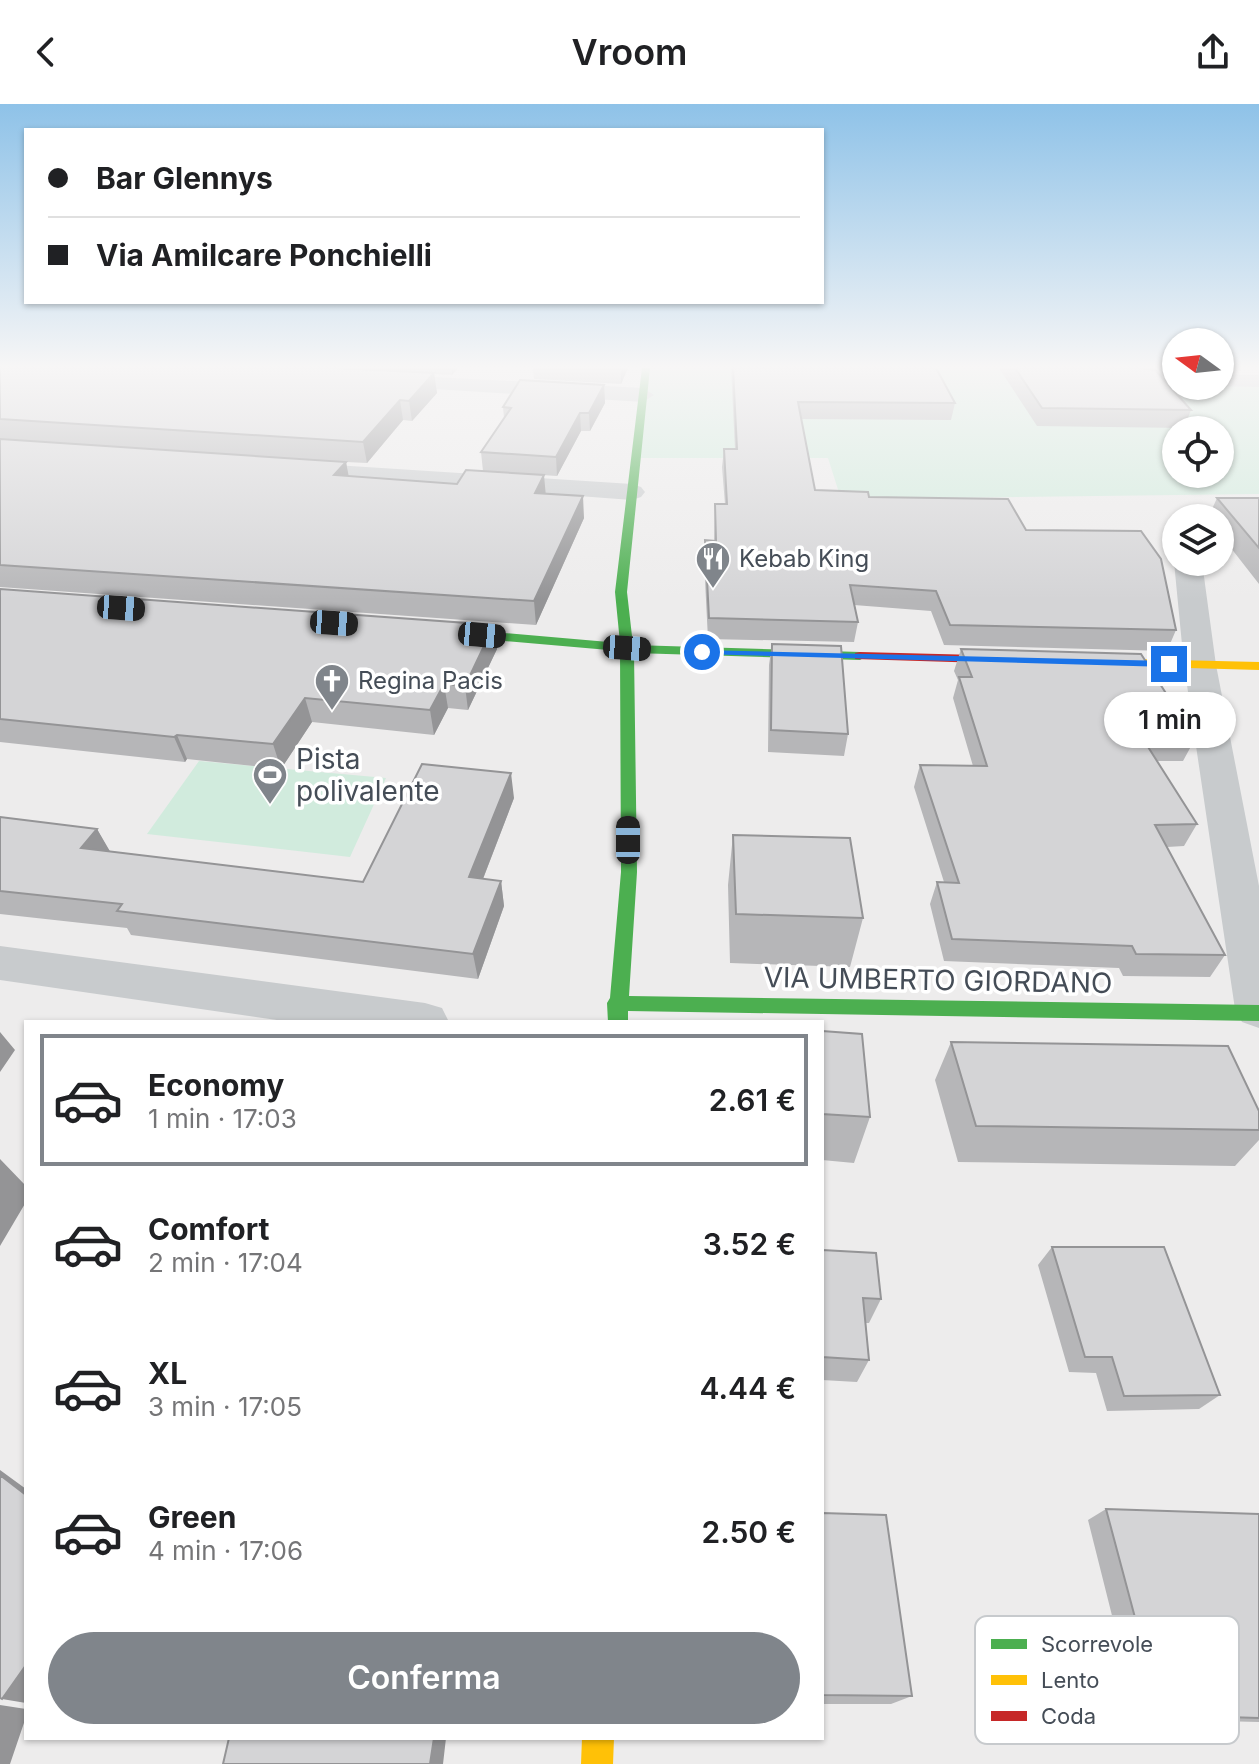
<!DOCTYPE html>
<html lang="it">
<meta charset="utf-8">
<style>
body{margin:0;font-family:Inter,sans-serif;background:#f2f2f2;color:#202124;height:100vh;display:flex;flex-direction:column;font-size:30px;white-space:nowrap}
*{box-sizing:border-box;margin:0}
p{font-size:26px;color:#757577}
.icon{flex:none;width:44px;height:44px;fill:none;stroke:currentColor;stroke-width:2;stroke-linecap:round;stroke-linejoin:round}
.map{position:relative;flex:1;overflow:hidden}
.panel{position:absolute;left:24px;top:916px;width:800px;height:720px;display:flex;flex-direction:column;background:#fff;border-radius:0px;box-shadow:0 2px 6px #0004}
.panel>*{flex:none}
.top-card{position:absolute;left:24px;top:24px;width:800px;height:176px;border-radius:0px;box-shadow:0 2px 6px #0004;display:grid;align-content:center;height:176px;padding:0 24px;background:#fff}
.needle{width:52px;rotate:285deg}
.buttons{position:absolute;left:1162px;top:224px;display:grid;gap:16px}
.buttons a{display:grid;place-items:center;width:72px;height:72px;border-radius:50%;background:#fff;box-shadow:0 2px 6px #0004;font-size:40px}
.end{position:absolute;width:36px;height:36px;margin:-18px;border:10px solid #1a73e8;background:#fff;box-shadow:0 0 0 4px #fff}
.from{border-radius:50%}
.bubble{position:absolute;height:56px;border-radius:28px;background:#fff;box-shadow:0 2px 6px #0004;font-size:26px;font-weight:600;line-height:56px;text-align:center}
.car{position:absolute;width:24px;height:48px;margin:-24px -12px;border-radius:10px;box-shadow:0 0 6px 2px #0007;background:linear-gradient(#222 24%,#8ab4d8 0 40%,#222 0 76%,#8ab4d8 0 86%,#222 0)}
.top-card b{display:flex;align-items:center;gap:28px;height:76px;font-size:30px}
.top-card b+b{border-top:2px solid #e0e0e0}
.top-card i{width:20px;height:20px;background:#202124}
ul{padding:14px 0 0;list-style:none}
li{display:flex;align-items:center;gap:24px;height:132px;margin:0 16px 12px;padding:0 8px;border:4px solid transparent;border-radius:0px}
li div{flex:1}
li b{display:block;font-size:30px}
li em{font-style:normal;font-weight:600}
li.current{border-color:#80858b}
li>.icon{width:72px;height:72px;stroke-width:1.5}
.cta{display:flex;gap:16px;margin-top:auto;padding:16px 24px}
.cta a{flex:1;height:92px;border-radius:48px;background:#80858b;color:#fff;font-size:32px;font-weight:600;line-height:92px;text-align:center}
header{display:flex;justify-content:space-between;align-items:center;height:104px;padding:0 24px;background:#fff;font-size:36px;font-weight:600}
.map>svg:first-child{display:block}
.green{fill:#d1ebdd;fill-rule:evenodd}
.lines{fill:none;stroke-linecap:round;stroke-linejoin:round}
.street{fill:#c8cbcd;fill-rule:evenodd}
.fast{fill:#4caf50;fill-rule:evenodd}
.slow{fill:#ffc107;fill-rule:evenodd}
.jam{fill:#c62828;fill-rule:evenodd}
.wall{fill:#b6b6b8}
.shaded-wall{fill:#949496}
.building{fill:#d4d4d6;stroke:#949496;stroke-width:2}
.route{fill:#1a73e8}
.labels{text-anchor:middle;stroke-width:7;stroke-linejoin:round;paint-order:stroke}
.far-poi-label{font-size:24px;fill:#454d57;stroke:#fff;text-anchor:start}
.poi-label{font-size:28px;fill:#454d57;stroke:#fff;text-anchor:start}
.street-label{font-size:28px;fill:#454d57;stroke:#fff}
.key{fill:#fff;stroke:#c7cacd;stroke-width:2}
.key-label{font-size:22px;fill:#454d57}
</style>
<header><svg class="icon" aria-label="back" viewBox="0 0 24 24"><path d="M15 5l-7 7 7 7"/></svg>Vroom<svg class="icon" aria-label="share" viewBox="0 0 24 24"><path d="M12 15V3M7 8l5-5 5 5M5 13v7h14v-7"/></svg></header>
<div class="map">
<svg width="1259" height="1660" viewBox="0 0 1259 1660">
<rect width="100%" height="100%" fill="#edecec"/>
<path class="green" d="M646,264H1135L1176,276V282H1220L1259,277V390L841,395L828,354H636ZM1176,326H1220V370H1176Z
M199,657L386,674L350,753L147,730Z"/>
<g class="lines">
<path class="street" d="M1125,264H1147L1152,269L1176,270L1178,282L1138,280Z
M378,270L643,284L654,291L643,298L370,281L367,276Z
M1220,271H1259V283L1214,282H1220Z
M288,358L632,380L641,383L645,388L641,393L632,396L279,370L276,365L279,360Z
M1176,455V458H1202L1216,561L1259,782V924L1242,918L1235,905L1184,561L1174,458Z
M0,842L425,899L442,904L449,918H291L0,876Z"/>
<path class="fast" d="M642,264H650L627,488L633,541L860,548L867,552L860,556L634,549L637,768L629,892L1259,901V917L628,907V918H608L607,899L610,894L621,768L620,547L435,531L429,527L435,523L620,539L615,488Z"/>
<path class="slow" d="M1089,554L1259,558V566L1084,561V555Z
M582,1634H614L613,1660H581Z"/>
<path class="jam" d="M860,548L1017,552L1024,556L1017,560L855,555V549Z"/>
</g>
<path class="wall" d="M0,264H458L452,271L434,270L437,289L412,317L403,316L367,359L346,358L348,372L545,389L584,414L536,521L0,483Z
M533,264H628L621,280L534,275Z
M731,264H936L955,299L951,316L801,315L815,386L869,393L1026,426L1176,526L1167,547L944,541L931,507L854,501L858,518L854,538L708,535L704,456L705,436L714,437L715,400H725L722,363L724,345H735Z
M999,264H1141L1191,306L1184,324L1037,322Z
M604,281L605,299L590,327H581L557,372L483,367L481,348L504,314L503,303Z
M1217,394H1259V480L1220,430V414H1208Z
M0,485L494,521L497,545L468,606L448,604L434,631L312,618L281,665L187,655L185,658L0,638Z
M772,540L848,630L844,652L768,648L769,561Z
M961,545L1195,635L1183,657H1157L1197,720L1184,742L1167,743L1225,851L1210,873L1123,872L1119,864L944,857L930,800L937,778H944L914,683L920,661L973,662L953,594L958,576L954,567Z
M514,694L483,775L501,777L504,802L478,875L131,831L127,824L0,810V713L97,725L109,747L363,778Z
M733,731L863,814L850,863L730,859L728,781Z
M822,927L870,1013L854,1059L822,1056Z
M951,938L1259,1007V1036L1235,1062L958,1058L935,976Z
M1052,1143L1220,1291L1199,1305L1107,1307L1096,1269L1069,1268L1038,1161Z
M822,1146L881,1195L869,1219H866L869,1256L857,1278L822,1276Z
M1106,1405L1259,1410V1618L1138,1615L1088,1416Z
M822,1409L912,1592L891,1600H822Z"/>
<path class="shaded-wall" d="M452,264H458L452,271Z
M621,264H628L621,280Z
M434,269L437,289L412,317L409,297Z
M604,281L605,299L590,327L589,309Z
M400,296L403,316L367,359L363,338Z
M580,309L581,327L557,372L556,353Z
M346,358L350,379L334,371Z
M544,371L546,393L535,389Z
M583,392L584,414L536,521L534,497Z
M494,521L497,545L468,606L465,582Z
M444,580L448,604L434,631L430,606Z
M305,594L312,618L281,665L273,640Z
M177,631L187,655L185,658L174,633Z
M511,669L514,694L474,798L469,773Z
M97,725L111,749L81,744Z
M501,777L504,802L478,875L473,850Z
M0,928L15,946L0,968Z
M0,1055L26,1082V1098L0,1142Z
M0,1366L26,1385V1391L0,1371Z
M26,1561V1599L2,1595Z
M0,1601L26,1605V1613L10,1660H0Z
M434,1634H446L443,1660H430Z"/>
<path class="building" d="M0,264H337L434,269L409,297L400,296L363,338L0,315Z
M733,264H936L955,299L798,298L815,386L868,388L869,393L1008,395L1026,426L1141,427L1161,455L1176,526L950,521L936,487L850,481L858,518L709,514L705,436L716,437L715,400H727L724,345H737Z
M1015,264H1141L1155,266L1191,306L1042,304Z
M520,276L604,281L589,309H580L556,353L481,348L511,304L503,303Z
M0,335L346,358L334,371L457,380L466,366L544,371L535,389L583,392L534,497L0,461Z
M1217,394H1259V444Z
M0,485L494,521L465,582L444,580L430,606L305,594L273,640L177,631L174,633L0,615Z
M772,540L841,542L848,630L771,626Z
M961,545L1141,550L1195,635H1143L1197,720L1155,721L1225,851L1136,850L1132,842L952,835L937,778L959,779L920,661L987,662L959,573H972Z
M422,660L511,669L469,773L501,777L473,850L117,807L122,800L0,787V713L97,725L81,744L363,778Z
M733,731L850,734L863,814L736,810Z
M822,927L862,930L870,1013L822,1010Z
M951,938L1228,942L1259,1007V1026L976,1022Z
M1052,1143H1164L1220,1291L1124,1292L1112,1253H1085Z
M822,1146L876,1149L881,1195L863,1194L869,1256L822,1253Z
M0,1371L26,1391V1561L2,1595L0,1594Z
M1106,1405L1259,1410V1614L1161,1611Z
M822,1409L886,1411L912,1592L822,1591Z
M229,1634H434L430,1660H223Z"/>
<linearGradient id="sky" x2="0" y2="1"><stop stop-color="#8ec2e8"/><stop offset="0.53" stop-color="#f7f6f6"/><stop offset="1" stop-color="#f7f6f6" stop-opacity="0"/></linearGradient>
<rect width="1259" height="496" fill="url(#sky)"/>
<path class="route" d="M702,546L1169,557L1174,560L1169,563L699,550Z"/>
<defs>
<symbol id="restaurant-pin" viewBox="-11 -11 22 30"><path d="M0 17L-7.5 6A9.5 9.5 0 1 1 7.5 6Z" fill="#80858b" stroke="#fff"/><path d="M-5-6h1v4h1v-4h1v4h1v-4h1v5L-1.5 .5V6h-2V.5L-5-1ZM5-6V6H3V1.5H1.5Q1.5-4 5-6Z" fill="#fff"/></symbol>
<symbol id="church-pin" viewBox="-11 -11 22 30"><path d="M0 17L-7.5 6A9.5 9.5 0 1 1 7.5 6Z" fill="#80858b" stroke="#fff"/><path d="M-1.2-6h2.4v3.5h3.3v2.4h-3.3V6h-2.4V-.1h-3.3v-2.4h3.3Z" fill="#fff"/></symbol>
<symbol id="stadium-pin" viewBox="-11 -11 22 30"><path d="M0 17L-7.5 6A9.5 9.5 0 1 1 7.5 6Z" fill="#80858b" stroke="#fff"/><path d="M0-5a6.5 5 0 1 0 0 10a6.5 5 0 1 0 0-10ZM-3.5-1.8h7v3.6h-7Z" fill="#fff"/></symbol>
</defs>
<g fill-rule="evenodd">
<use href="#restaurant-pin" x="693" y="435" width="40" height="54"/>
<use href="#church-pin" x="312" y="557" width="40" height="54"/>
<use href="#stadium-pin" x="250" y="651" width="40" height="54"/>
</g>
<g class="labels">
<g class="far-poi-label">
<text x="739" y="463">Kebab King</text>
<text x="358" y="585">Regina Pacis</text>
</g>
<g class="poi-label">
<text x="296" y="665">Pista<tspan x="296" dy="32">polivalente</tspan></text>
</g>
<g class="street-label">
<text transform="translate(938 876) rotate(1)" y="10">VIA UMBERTO GIORDANO</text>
</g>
</g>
<rect x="975" y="1512" width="264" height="128" rx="12" class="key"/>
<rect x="991" y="1535" width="36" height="10" fill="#4caf50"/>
<rect x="991" y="1571" width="36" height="10" fill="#ffc107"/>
<rect x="991" y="1607" width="36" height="10" fill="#c62828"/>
<g class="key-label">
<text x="1041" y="1548">Scorrevole</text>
<text x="1041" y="1584">Lento</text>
<text x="1041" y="1620">Coda</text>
</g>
</svg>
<div class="buttons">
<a><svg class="needle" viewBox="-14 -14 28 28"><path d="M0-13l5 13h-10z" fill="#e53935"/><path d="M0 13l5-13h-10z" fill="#757577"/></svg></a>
<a><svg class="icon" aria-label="locate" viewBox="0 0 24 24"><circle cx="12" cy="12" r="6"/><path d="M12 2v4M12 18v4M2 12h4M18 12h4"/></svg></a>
<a><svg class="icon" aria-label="layers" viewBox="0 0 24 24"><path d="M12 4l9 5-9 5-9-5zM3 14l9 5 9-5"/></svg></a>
</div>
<i class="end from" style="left:702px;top:548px"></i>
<i class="end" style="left:1169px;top:560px"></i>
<div class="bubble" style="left:1104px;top:588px;width:132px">1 min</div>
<i class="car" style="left:121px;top:504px;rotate:94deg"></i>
<i class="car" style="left:334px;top:519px;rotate:94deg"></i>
<i class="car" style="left:482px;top:531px;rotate:95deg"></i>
<i class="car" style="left:627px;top:544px;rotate:94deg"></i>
<i class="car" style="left:628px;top:736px;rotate:0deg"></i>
<div class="top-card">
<b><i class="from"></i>Bar Glennys</b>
<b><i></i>Via Amilcare Ponchielli</b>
</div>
<section class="panel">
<ul>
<li class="current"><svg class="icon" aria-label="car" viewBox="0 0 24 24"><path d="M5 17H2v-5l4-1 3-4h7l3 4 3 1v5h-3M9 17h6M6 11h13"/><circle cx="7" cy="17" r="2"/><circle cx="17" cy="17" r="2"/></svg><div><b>Economy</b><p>1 min · 17:03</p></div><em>2.61 €</em></li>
<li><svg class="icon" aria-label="car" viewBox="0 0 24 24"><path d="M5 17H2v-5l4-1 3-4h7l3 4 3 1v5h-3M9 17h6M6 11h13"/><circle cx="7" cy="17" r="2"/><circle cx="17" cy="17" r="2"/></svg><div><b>Comfort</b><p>2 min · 17:04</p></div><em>3.52 €</em></li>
<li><svg class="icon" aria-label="car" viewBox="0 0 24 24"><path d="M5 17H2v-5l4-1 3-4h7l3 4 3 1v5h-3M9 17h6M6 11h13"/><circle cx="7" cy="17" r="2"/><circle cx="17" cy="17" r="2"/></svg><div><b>XL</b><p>3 min · 17:05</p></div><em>4.44 €</em></li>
<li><svg class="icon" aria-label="car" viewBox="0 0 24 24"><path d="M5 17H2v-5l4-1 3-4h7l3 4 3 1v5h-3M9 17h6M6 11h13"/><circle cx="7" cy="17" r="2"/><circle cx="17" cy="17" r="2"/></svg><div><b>Green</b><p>4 min · 17:06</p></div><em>2.50 €</em></li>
</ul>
<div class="cta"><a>Conferma</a></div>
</section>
</div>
